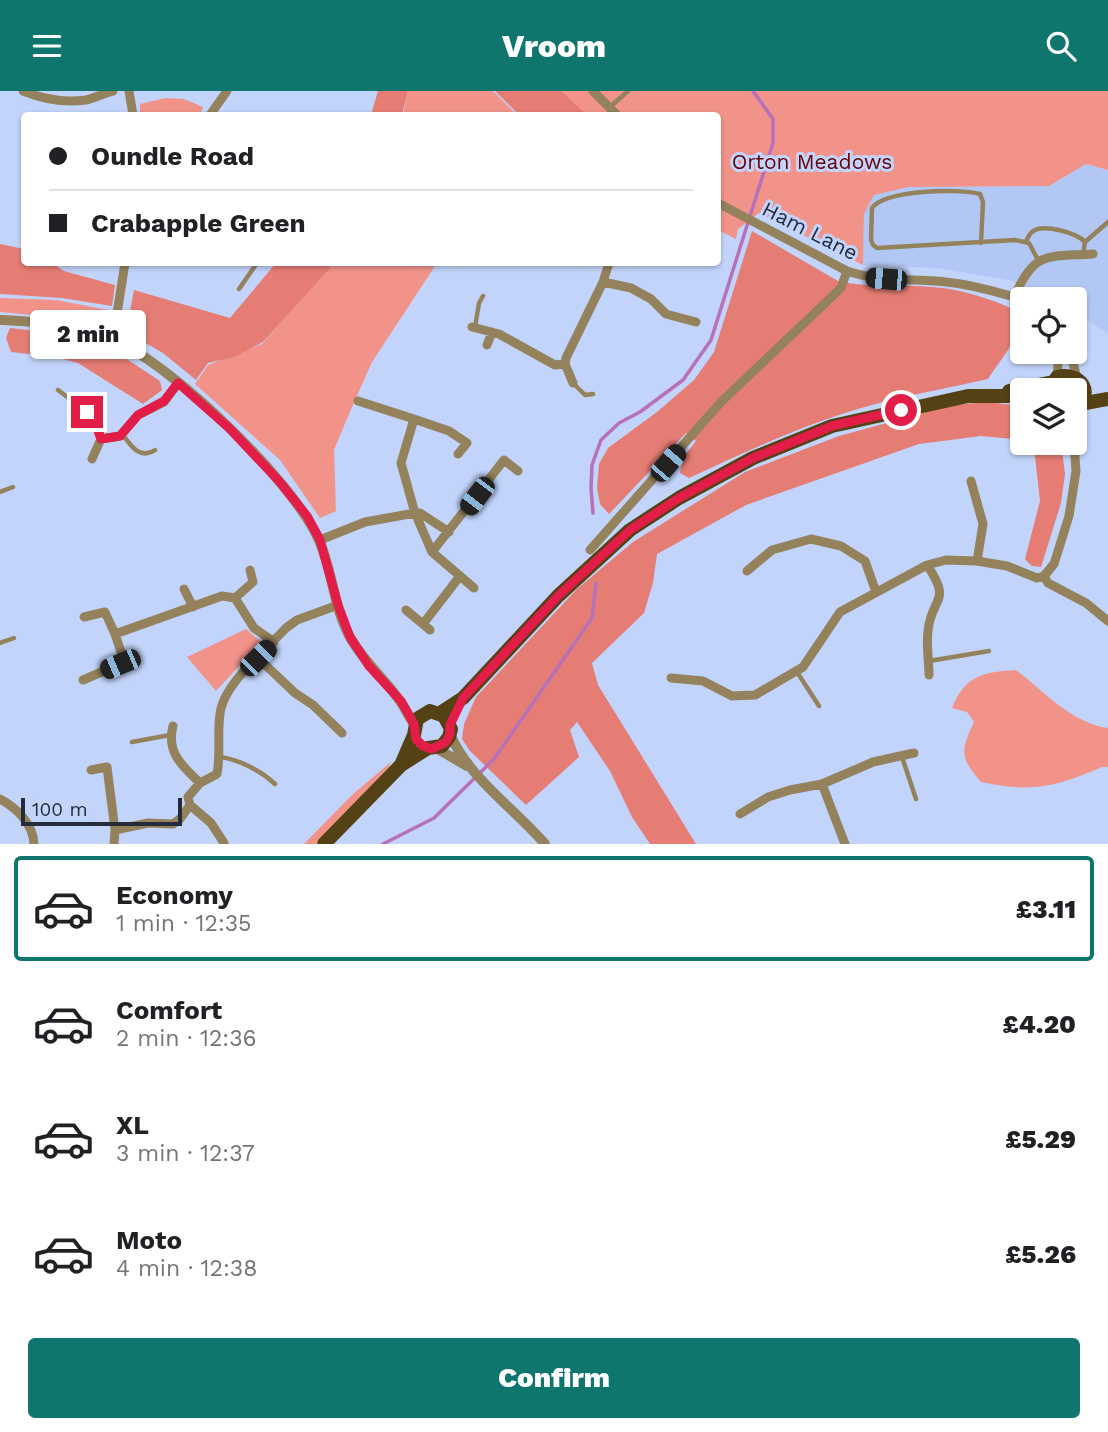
<!DOCTYPE html>
<meta charset="utf-8">
<style>
body{margin:0;font-family:"Work Sans",sans-serif;background:#f2f2f2;color:#202124;height:100vh;display:flex;flex-direction:column;font-size:26px;white-space:nowrap}
*{box-sizing:border-box;margin:0}
p{font-size:23px;color:#757577}
.icon{flex:none;width:38px;height:38px;fill:none;stroke:currentColor;stroke-width:2;stroke-linecap:round;stroke-linejoin:round}
.map{position:relative;height:753px;overflow:hidden}
.drawer{display:flex;flex-direction:column;background:#fff;flex:1}
.drawer>*{flex:none}
.banner{position:absolute;left:21px;top:21px;width:700px;height:154px;border-radius:7px;box-shadow:0 2px 5px #0004;display:grid;align-content:center;height:154px;padding:0 28px;background:#fff}
.fabs{position:absolute;left:1010px;top:196px;display:grid;gap:14px}
.fabs a{display:grid;place-items:center;width:77px;height:77px;border-radius:7px;background:#fff;box-shadow:0 2px 5px #0004;font-size:35px}
.scale{position:absolute;left:21px;bottom:18px;width:161px;box-sizing:border-box;padding-left:7px;border:4px solid #242b3a;border-top:0;font-size:19px;line-height:24px;white-space:nowrap;color:#242b3a;-webkit-text-stroke:5px #c2d4fb;paint-order:stroke}
.end{position:absolute;width:32px;height:32px;margin:-16px;border:9px solid #e11d48;background:#fff;box-shadow:0 0 0 4px #fff}
.from{border-radius:50%}
.bubble{position:absolute;height:49px;border-radius:7px;background:#fff;box-shadow:0 2px 5px #0004;font-size:23px;font-weight:800;line-height:49px;text-align:center}
.car{position:absolute;width:21px;height:42px;margin:-21px -10px;border-radius:9px;box-shadow:0 0 5px 2px #0007;background:linear-gradient(#222 24%,#8ab4d8 0 40%,#222 0 76%,#8ab4d8 0 86%,#222 0)}
.banner b{display:flex;align-items:center;gap:24px;height:66px;font-size:26px}
.banner b+b{border-top:2px solid #e0e0e0}
.banner i{width:18px;height:18px;background:#202124}
ul{padding:12px 0 0;list-style:none}
li{display:flex;align-items:center;gap:21px;height:105px;margin:0 14px 10px;padding:0 14px;border:4px solid transparent;border-radius:7px}
li div{flex:1}
li b{display:block;font-size:26px}
li em{font-style:normal;font-weight:800}
li.active{border-color:#0f766e}
li>.icon{width:63px;height:63px;stroke-width:1.5}
.button{display:flex;gap:14px;margin-top:auto;padding:14px 28px}
.button a{flex:1;height:80px;border-radius:7px;background:#0f766e;color:#fff;font-size:28px;font-weight:800;line-height:80px;text-align:center}
header{display:flex;justify-content:space-between;align-items:center;height:91px;padding:0 28px;background:#0f766e;color:#fff;font-size:32px;font-weight:800}
.map>svg:first-child{display:block}
.built{fill:#b3c7f5}
.green{fill:#f2938a}
.forest{fill:#e57d74}
.lines{fill:none;stroke-linecap:round;stroke-linejoin:round}
.stream{stroke:#b771b9;stroke-width:3.5}
.service{stroke:#94825c;stroke-width:4.5}
.minor{stroke:#94825c;stroke-width:9}
.tertiary{stroke:#94825c;stroke-width:10}
.primary{stroke:#544215;stroke-width:14}
.route{stroke:#e11d48;stroke-width:9}
.labels{text-anchor:middle;stroke-width:6;stroke-linejoin:round;paint-order:stroke}
.park-label{font-size:21px;fill:#650309;stroke:#c2d4fb}
.street-label{font-size:21px;fill:#242b3a;stroke:#c2d4fb}
</style>
<header><svg class="icon" aria-label="menu" viewBox="0 0 24 24"><path d="M4 6h16M4 12h16M4 18h16"/></svg>Vroom<svg class="icon" aria-label="search" viewBox="0 0 24 24"><circle cx="10" cy="10" r="6"/><path d="M15 15l6 6"/></svg></header>
<div class="map">
<svg width="1108" height="753" viewBox="0 0 1108 753">
<rect width="100%" height="100%" fill="#c2d4fb"/>
<path class="built" d="M1086,73L1108,79V243L1075,221L1074,208H1054L1009,189L937,177L863,174L864,123L874,104L909,96L1049,95Z"/>
<path class="green" d="M408,0H493L517,24H403Z
M549,0H1108V79L1086,73L1049,95L909,96L874,104L864,123L863,174L759,122L738,138L736,148L718,139V24H576Z
M166,7L184,8L203,16L200,24H140V13Z
M330,172H437L372,271L349,323L334,359L336,420L320,427L280,369L195,293L208,274L262,253L329,176Z
M0,207L56,209L114,220L109,227L96,234L64,227L0,221Z
M246,538L261,551L216,600L187,566Z
M1016,579C1044,600 1071,632 1108,637V676H1102C1055,696 1032,702 981,691C960,666 960,661 974,631L967,621L952,617C965,584 984,581 1016,579Z
M391,671L389,676L316,753H304L353,703Z"/>
<path class="forest" d="M378,0H408L402,24H371Z
M495,0H561L587,24H519Z
M752,140L838,190C869,197 901,193 932,196C962,198 995,209 1022,222C1022,245 1000,269 988,288C953,296 918,302 883,311C815,328 752,358 689,387L680,382L683,367L696,350L686,342L609,423L600,413L597,397L599,373L608,357L657,321L694,289L714,261Z
M0,153L24,158V172H52L64,180L115,194L112,215L62,207L0,203Z
M276,172H331V176L263,251L234,266L208,272L196,289L163,262L126,241L134,199L230,227Z
M10,237L67,243L116,261L160,290L162,299L143,313L78,272L55,266L11,261L6,247Z
M986,311L1022,315V349L981,345L919,353L746,414L657,463L653,492L644,522L592,572L598,594L696,753H650L632,726L610,680L577,631L570,639L579,666L526,714L470,660L462,648L464,633L476,606L577,498L633,451L745,381L839,345L953,314Z
M1024,352H1061L1065,383L1061,412L1041,476L1032,475L1025,468L1040,410L1035,365Z"/>
<g class="lines">
<path class="stream" d="M593,422L591,397L592,374L601,349L619,332L640,321L683,289L711,249L773,52V28L753,0
M383,753L434,727L494,668L592,527L596,492"/>
<path class="service" d="M610,16L628,0
M1026,151C1027,148 1030,142 1032,141C1043,132 1077,142 1085,151
M981,152L983,111L980,103C959,97 885,99 872,117L871,149L873,154L877,157L1015,149L1029,152L1038,169
M1083,163L1085,151L1108,131
M239,198L257,172
M475,236L479,212L483,205
M573,292L585,304L593,303
M58,299L87,321
M123,344C131,355 140,369 155,359
M0,401L13,396
M0,552L14,547
M929,570L989,560
M797,581L819,615
M132,651L170,644
M221,666C240,669 261,680 275,693
M902,666L916,708"/>
<path class="minor" d="M23,0C43,8 64,12 86,9C95,7 104,2 113,0
M129,0L133,24
M593,0L617,24
M210,24L227,0
M718,112L847,180C883,192 911,187 946,191C973,194 997,201 1022,208
M603,191L631,197L651,208L666,223L696,231
M1014,206C1035,159 1047,166 1093,163
M472,236L499,243L555,274L565,273
M113,248L125,172
M487,254L492,241
M1070,261L1077,287
M1057,286L1059,261
M573,292L565,273L566,267L603,191L609,172
M358,310L414,328
M87,321L96,333L101,348L120,345L138,324L164,311L178,292
M1074,331L1075,317
M92,368L101,348
M971,390L983,433L977,470
M415,422L432,461
M415,422H420L449,441
M320,449L365,431L415,422L401,372L414,328L449,340L467,352L458,363
M590,459L721,311L841,197L847,180
M927,474C953,512 931,506 928,540C926,554 929,570 929,584
M250,479L253,491L235,507L254,537L274,551
M747,480L772,459L811,448L841,455L865,470L876,501
M1044,485L1048,492L1086,512L1108,530
M474,497L432,461L504,369L518,380
M184,498L193,516
M406,519L430,539
M84,526L105,521L115,543
M423,533L460,485
M258,567L295,602L313,614L342,642
M671,587L703,590L732,605L755,604L803,576L840,521L927,474L946,469L977,470L1007,475L1037,487L1044,485L1054,473L1069,425L1076,380L1074,352
M83,589L120,573L123,567L115,543L222,505L235,507
M173,635C166,661 182,675 200,692
M91,679L107,676L115,739
M822,693L845,753
M0,708C17,717 33,733 34,753
M190,714L211,732L224,752
M740,723L768,706L790,699L822,693L873,671L914,662
M114,753L115,739L148,732L173,733L180,728L190,714L188,706L200,692L217,683C221,662 217,643 220,623C223,593 266,559 286,537L297,529L338,514"/>
<path class="tertiary" d="M0,229C38,231 80,233 115,249C174,276 291,388 318,447C333,479 333,517 351,548C365,572 385,588 400,610C405,617 409,626 414,633
M450,643C468,686 515,718 545,753
M436,657L467,675"/>
<path class="primary" d="M1050,299L1057,286C1081,280 1096,303 1074,317
M1009,300L1053,291
M1080,313L1108,308
M440,622L463,607L558,505L630,439L679,407L753,367L832,335L968,305H1022
M324,753L401,674L428,657L442,655L449,646L451,638L444,625L430,620L417,628L414,644L401,674"/>
</g>
<g class="lines">
<path class="route" d="M87,321L96,333L101,348L120,345L138,324L164,310L178,292L229,337L279,390L307,425L320,449L338,514L350,546L369,575L401,610L414,633L416,648L423,655L432,658L446,651L450,643V634L463,607L558,505L630,439L679,407L753,367L832,335L901,319"/>
</g>
<g class="labels">
<g class="park-label">
<text x="812" y="78">Orton Meadows</text>
</g>
<g class="street-label">
<text transform="translate(810 140) rotate(27)" y="7">Ham Lane</text>
</g>
</g>
</svg>
<div class="fabs">
<a><svg class="icon" aria-label="locate" viewBox="0 0 24 24"><circle cx="12" cy="12" r="6"/><path d="M12 2v4M12 18v4M2 12h4M18 12h4"/></svg></a>
<a><svg class="icon" aria-label="layers" viewBox="0 0 24 24"><path d="M12 4l9 5-9 5-9-5zM3 14l9 5 9-5"/></svg></a>
</div>
<div class="scale">100 m</div>
<i class="end from" style="left:901px;top:319px"></i>
<i class="end" style="left:87px;top:321px"></i>
<div class="bubble" style="left:30px;top:219px;width:116px">2 min</div>
<i class="car" style="left:886px;top:188px;rotate:275deg"></i>
<i class="car" style="left:668px;top:372px;rotate:41deg"></i>
<i class="car" style="left:477px;top:405px;rotate:217deg"></i>
<i class="car" style="left:258px;top:567px;rotate:45deg"></i>
<i class="car" style="left:120px;top:573px;rotate:247deg"></i>
<div class="banner">
<b><i class="from"></i>Oundle Road</b>
<b><i></i>Crabapple Green</b>
</div>
</div>
<section class="drawer">
<ul>
<li class="active"><svg class="icon" aria-label="car" viewBox="0 0 24 24"><path d="M5 17H2v-5l4-1 3-4h7l3 4 3 1v5h-3M9 17h6M6 11h13"/><circle cx="7" cy="17" r="2"/><circle cx="17" cy="17" r="2"/></svg><div><b>Economy</b><p>1 min · 12:35</p></div><em>£3.11</em></li>
<li><svg class="icon" aria-label="car" viewBox="0 0 24 24"><path d="M5 17H2v-5l4-1 3-4h7l3 4 3 1v5h-3M9 17h6M6 11h13"/><circle cx="7" cy="17" r="2"/><circle cx="17" cy="17" r="2"/></svg><div><b>Comfort</b><p>2 min · 12:36</p></div><em>£4.20</em></li>
<li><svg class="icon" aria-label="car" viewBox="0 0 24 24"><path d="M5 17H2v-5l4-1 3-4h7l3 4 3 1v5h-3M9 17h6M6 11h13"/><circle cx="7" cy="17" r="2"/><circle cx="17" cy="17" r="2"/></svg><div><b>XL</b><p>3 min · 12:37</p></div><em>£5.29</em></li>
<li><svg class="icon" aria-label="car" viewBox="0 0 24 24"><path d="M5 17H2v-5l4-1 3-4h7l3 4 3 1v5h-3M9 17h6M6 11h13"/><circle cx="7" cy="17" r="2"/><circle cx="17" cy="17" r="2"/></svg><div><b>Moto</b><p>4 min · 12:38</p></div><em>£5.26</em></li>
</ul>
<div class="button"><a>Confirm</a></div>
</section>
